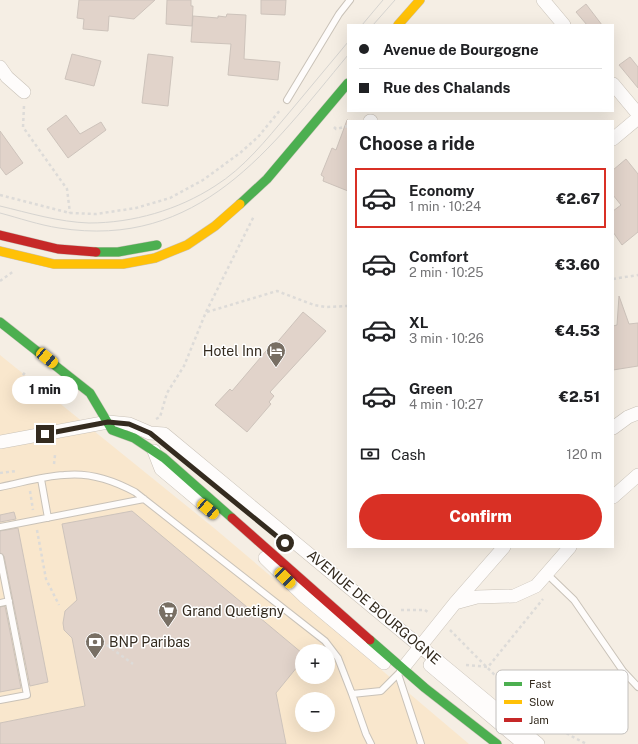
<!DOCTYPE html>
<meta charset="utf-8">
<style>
body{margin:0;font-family:"Public Sans",sans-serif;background:#f2f2f2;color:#202124;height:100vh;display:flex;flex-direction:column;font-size:15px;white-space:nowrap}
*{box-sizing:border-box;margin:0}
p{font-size:13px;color:#757577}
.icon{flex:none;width:22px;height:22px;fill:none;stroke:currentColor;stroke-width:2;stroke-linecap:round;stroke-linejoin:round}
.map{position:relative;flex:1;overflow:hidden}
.details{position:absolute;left:347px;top:120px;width:267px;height:428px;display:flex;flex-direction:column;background:#fff;border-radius:0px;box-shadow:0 4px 16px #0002}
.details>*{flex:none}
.hud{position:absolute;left:347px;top:24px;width:267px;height:88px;border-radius:0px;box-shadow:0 4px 16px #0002;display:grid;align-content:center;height:88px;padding:0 12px;background:#fff}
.fabs{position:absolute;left:295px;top:644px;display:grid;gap:8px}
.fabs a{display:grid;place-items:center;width:40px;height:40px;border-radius:50%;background:#fff;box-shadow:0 4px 16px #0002;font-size:20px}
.end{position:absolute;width:18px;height:18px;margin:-9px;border:5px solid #342b1f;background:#fff;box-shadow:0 0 0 2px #fff}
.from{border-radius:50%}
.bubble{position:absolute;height:28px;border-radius:14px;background:#fff;box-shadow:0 4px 16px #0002;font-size:13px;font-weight:800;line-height:28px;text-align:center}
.car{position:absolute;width:12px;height:24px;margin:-12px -6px;border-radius:5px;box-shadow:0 0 3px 1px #0007;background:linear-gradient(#f5c518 24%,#345 0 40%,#f5c518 0 76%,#345 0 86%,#f5c518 0)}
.hud b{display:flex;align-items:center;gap:14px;height:38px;font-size:15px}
.hud b+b{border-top:1px solid #e0e0e0}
.hud i{width:10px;height:10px;background:#202124}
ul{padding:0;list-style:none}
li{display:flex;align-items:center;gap:12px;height:60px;margin:0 8px 6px;padding:0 4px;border:2px solid transparent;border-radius:0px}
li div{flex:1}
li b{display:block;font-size:15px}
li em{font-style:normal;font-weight:800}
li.on{border-color:#d93025}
li>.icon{width:36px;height:36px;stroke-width:1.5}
h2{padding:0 12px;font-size:18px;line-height:48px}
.pay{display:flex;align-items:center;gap:10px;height:44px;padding:0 12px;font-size:15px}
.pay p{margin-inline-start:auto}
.primary-button{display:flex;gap:8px;margin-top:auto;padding:8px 12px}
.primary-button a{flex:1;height:46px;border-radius:24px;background:#d93025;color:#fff;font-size:16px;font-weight:800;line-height:46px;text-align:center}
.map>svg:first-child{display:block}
.built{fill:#f9e7cd;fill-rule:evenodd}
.building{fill:#e1d3ca;stroke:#cdc3bb}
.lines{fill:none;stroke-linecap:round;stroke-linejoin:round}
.lane-casing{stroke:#c9c2b8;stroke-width:8}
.street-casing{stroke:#c9c2b8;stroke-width:14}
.fast-casing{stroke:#c9c2b8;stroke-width:10}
.slow-casing{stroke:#c9c2b8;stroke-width:10}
.jam-casing{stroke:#c9c2b8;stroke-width:10}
.path{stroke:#dddbd8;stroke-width:2.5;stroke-dasharray:3 3;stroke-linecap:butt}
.lane{stroke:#fefcfb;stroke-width:6}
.street{stroke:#fefcfb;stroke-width:13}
.fast{stroke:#4caf50;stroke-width:9}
.slow{stroke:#ffc107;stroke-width:9}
.jam{stroke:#c62828;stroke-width:9}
.tram{stroke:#d6d4d0;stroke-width:1}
.route{stroke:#342b1f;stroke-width:5}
.labels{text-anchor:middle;stroke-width:3;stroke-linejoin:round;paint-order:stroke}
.poi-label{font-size:14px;fill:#342b1f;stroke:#fff;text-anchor:start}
.street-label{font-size:14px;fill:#342b1f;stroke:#fff}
.key{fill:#fff;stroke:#c2bfbc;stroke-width:1}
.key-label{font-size:11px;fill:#342b1f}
</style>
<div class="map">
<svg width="638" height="744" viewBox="0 0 638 744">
<rect width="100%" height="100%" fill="#f5eee4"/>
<path class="built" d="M0,355L214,528L469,744H0ZM302,651H328V677H302ZM302,699H328V725H302Z"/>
<path class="building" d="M79,0H155L134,19L109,16L108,31L83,29L84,19L77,18Z
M167,0H191V6H193L192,26L166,24Z
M261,0H286L285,15L261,14Z
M586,4L602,25H587L576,12Z
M227,14L246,15L244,59L280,62L278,80L228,75L231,44L191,42L193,16L218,18V16L226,17Z
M72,54L101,61L94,86L65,79Z
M148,54L173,57L168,106L142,103Z
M630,57L638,67V88L619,65Z
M66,115L80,134L101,122L106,130L68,158L47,129Z
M347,120H348V191L323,181L324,177L321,175L332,148L336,150Z
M0,131L23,163L6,175L0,167Z
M626,159L638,174V232L622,245L613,232V211L621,205L613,195V170Z
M619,296L629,324L638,323V366L613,370V326L617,325Z
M303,312L326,331L270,392L274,396L269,402L271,404L247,432L215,405L230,389L232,391L272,344L274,346Z
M132,511L302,653V661L276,693L286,744H0V723L85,706L72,638L64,630L63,623L65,611L77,600L62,524Z
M14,512L16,519L0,522V515Z
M18,528L48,682L30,686L4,556L0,553V531Z
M5,606L21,688L0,692V607Z"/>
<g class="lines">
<defs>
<path id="lane" d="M287,100L339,14L350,0
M41,479L48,518
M0,487C21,483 43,476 64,475C89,472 113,480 135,492L325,641L338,658L352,694L381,691L398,674
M0,527L144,499
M0,557L27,695L0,700
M547,574L574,600L623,671L638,687
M0,603L9,601
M400,672L398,674L421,744
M352,694L366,734L371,744"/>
<path id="street" d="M543,0L564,25
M0,67L7,77L24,92
M613,84L638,114
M370,121H371
M613,139L638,118
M613,428L628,417L638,413
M0,442L108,422L129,424L150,433L164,434L538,744
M154,451L161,469L210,510
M613,497L638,475
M265,558L305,597L384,663
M455,603L477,597L514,596L536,586L570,547
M430,665L524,744
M403,668L455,603L504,547"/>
<path id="fast" d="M240,204L267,179L348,83
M96,252H118L157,245
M0,322L90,393L112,430L134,438L164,458L232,518
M370,640L425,688L497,744"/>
<path id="slow" d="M398,25L420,0
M0,251L54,264H123L155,258L187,245L215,226L240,204"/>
<path id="jam" d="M0,235L58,249L96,252
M232,518L370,640"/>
</defs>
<use href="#lane" class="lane-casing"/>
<use href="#street" class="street-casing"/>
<use href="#fast" class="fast-casing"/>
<use href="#slow" class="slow-casing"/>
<use href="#jam" class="jam-casing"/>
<path class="path" d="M24,106L23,127L67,189L70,213
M334,127L336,129L348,126
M0,195L70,213L96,214L136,208L170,198L203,180L240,153L258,137L281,109
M613,279L638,275
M0,281L14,271
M207,312L277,291L314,305L325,307L348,306
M16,385L26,371
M156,419L160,417L167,393L184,366L206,312L254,216
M54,464L55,455
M0,473L16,471
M30,491L33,510
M37,530L46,579L59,605
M401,610H425L429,613
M450,630C489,669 536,721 587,744
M97,638L133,664
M466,665L488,667L543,599"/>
<use href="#lane" class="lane"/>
<use href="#street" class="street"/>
<use href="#fast" class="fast"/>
<use href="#slow" class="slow"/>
<use href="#jam" class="jam"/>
<path class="tram" d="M362,25L383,0
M373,25L395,0
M0,206C29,213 59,222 89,223C133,223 178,210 215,186C244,168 266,140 288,114C308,90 328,66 348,42
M0,213C19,218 39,225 59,228C199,250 270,149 348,55"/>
</g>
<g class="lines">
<path class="route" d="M45,434L108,422L129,424L150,433L285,543"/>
</g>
<defs>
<symbol id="hotel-pin" viewBox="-11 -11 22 30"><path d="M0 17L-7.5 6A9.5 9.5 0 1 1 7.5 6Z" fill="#786f64" stroke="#fff"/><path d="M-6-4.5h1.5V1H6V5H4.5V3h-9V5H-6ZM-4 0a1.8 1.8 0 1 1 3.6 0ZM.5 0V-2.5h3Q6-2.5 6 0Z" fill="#fff"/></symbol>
<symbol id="supermarket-pin" viewBox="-11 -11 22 30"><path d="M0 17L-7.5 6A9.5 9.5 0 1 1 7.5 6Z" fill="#786f64" stroke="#fff"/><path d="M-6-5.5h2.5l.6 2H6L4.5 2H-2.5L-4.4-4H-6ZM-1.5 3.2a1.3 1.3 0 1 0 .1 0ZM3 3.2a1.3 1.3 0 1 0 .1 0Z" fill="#fff"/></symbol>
<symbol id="bank-pin" viewBox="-11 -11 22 30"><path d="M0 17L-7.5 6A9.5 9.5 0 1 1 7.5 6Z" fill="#786f64" stroke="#fff"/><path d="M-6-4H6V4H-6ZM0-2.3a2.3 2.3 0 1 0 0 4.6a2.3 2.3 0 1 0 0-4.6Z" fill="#fff"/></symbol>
</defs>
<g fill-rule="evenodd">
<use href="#hotel-pin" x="265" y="340" width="22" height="30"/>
<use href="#supermarket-pin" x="157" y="600" width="22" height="30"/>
<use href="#bank-pin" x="84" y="631" width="22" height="30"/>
</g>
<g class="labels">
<g class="poi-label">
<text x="262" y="356" text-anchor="end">Hotel Inn</text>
<text x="182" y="616">Grand Quetigny</text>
<text x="109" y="647">BNP Paribas</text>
</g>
<g class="street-label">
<text transform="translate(374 607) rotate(40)" y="5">AVENUE DE BOURGOGNE</text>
</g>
</g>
<rect x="496" y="670" width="132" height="64" rx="6" class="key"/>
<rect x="504" y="682" width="18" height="4" fill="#4caf50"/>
<rect x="504" y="700" width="18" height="4" fill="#ffc107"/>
<rect x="504" y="718" width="18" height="4" fill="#c62828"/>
<g class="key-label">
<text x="529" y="688">Fast</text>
<text x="529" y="706">Slow</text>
<text x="529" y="724">Jam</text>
</g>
</svg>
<div class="fabs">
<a>+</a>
<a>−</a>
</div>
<i class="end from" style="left:285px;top:543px"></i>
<i class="end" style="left:45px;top:434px"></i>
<div class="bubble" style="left:12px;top:376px;width:66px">1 min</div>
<i class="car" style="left:47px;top:358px;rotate:129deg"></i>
<i class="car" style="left:208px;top:509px;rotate:130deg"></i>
<i class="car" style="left:285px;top:578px;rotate:135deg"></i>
<div class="hud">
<b><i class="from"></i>Avenue de Bourgogne</b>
<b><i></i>Rue des Chalands</b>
</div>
<section class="details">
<h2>Choose a ride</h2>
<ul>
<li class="on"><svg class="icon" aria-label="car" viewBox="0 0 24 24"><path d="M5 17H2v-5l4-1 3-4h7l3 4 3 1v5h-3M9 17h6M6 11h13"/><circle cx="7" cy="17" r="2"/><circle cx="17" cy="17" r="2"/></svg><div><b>Economy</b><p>1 min · 10:24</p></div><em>€2.67</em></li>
<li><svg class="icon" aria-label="car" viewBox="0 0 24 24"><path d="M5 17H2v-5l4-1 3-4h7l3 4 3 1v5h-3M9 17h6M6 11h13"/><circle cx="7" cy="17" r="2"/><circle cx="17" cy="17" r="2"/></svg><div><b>Comfort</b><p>2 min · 10:25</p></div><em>€3.60</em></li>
<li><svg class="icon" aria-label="car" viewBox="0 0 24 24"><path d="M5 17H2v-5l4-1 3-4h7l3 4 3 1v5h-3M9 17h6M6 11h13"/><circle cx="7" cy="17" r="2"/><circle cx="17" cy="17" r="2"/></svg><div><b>XL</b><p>3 min · 10:26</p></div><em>€4.53</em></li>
<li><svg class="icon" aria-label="car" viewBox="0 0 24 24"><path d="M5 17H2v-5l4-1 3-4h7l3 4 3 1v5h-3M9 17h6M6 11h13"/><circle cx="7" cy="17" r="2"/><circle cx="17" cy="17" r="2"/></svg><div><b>Green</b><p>4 min · 10:27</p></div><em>€2.51</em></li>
</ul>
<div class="pay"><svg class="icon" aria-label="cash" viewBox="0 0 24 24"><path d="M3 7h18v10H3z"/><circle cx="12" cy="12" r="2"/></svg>Cash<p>120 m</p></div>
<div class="primary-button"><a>Confirm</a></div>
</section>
</div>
